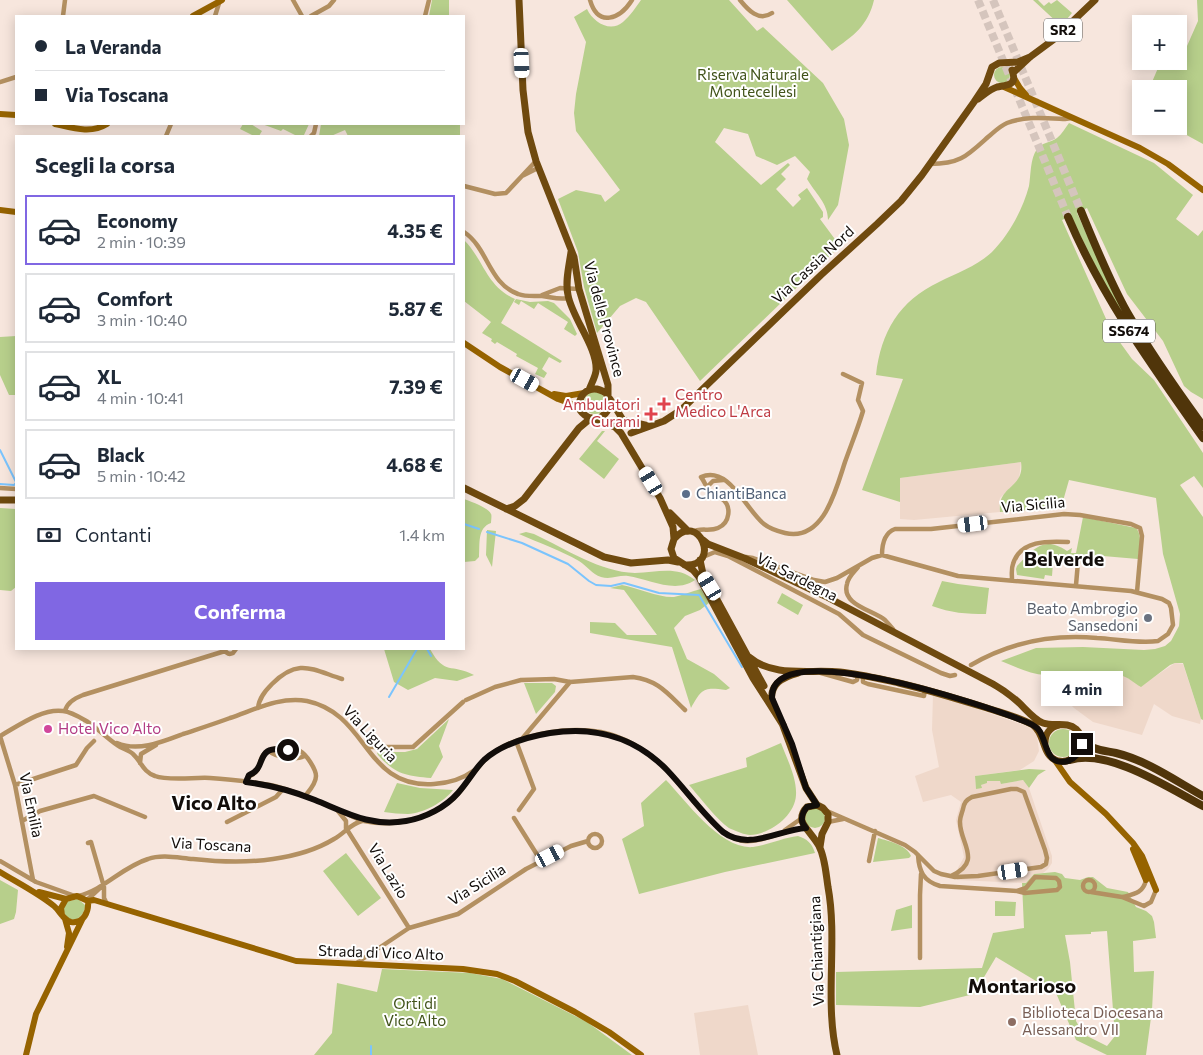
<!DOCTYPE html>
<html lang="it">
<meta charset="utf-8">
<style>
body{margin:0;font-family:Commissioner,sans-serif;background:#f6f6f7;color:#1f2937;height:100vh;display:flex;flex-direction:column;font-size:19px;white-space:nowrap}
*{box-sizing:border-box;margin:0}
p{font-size:16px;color:#747a83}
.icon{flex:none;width:28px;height:28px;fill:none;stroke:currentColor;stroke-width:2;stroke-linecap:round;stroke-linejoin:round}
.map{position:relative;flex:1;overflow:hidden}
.sheet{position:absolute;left:15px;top:135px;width:450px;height:515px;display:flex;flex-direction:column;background:#fff;border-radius:0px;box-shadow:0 2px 12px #0003}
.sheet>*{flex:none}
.hud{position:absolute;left:15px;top:15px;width:450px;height:110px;border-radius:0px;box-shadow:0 2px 12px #0003;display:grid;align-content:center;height:110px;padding:0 20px;background:#fff}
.fabs{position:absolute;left:1132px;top:15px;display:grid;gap:10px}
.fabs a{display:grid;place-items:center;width:55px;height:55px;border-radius:0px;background:#fff;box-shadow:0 2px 12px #0003;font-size:25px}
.end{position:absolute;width:22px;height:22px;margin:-11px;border:6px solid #120d0a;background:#fff;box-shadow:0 0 0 2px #fff}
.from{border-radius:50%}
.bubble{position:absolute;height:35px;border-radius:0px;background:#fff;box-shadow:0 2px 12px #0003;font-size:16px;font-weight:700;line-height:35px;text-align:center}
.car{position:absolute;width:15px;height:30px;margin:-15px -8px;border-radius:6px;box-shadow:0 0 4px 1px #0007;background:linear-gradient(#fff 24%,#345 0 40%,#fff 0 76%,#345 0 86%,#fff 0)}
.hud b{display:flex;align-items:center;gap:18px;height:48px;font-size:19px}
.hud b+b{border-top:1px solid #e0e1e3}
.hud i{width:12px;height:12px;background:#1f2937}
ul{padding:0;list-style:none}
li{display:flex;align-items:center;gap:15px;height:70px;margin:0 10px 8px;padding:0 10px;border:2px solid #e0e1e3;border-radius:0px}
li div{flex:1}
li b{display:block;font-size:19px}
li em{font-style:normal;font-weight:700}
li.selected{border-color:#8067e3}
li>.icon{width:45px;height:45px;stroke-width:1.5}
h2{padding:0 20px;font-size:22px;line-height:60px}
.pay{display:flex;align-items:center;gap:12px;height:55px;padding:0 20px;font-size:19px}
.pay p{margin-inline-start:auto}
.action{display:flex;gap:10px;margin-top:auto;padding:10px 20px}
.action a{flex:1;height:58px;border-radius:0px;background:#8067e3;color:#fff;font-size:20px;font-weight:700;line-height:58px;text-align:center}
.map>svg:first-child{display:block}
.built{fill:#efd8ca}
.green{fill:#b7cf8b;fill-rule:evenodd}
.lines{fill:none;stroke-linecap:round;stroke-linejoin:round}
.stream{stroke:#7bc4fd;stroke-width:2}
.highway-tunnel{stroke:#d5c5bd;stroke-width:8;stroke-dasharray:8 4;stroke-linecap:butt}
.street{stroke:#b39061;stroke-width:4.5}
.secondary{stroke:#966300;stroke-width:6}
.primary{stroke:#6f4a0f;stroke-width:7}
.highway{stroke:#50350a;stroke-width:8}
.route{stroke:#120d0a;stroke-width:6}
.health-dot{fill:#e0444e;stroke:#fff;stroke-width:2}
.service-dot{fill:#5c6f8a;stroke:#fff;stroke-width:2}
.worship-dot{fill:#6b7280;stroke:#fff;stroke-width:2}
.hotel-dot{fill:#d1479c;stroke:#fff;stroke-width:2}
.education-dot{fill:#8d6e63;stroke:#fff;stroke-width:2}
.labels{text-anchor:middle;stroke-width:4;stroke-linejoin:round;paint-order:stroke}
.shield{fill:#fff;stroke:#595654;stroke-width:1}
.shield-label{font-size:14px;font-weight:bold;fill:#120d0a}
.park-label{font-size:15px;fill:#41531a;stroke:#fff}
.street-label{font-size:15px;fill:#120d0a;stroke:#fff}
.health-label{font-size:15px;fill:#be3a42;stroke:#fff;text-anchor:start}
.service-label{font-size:15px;fill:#4e5e75;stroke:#fff;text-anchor:start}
.worship-label{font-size:15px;fill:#5b616d;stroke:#fff;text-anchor:end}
.hotel-label{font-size:15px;fill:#b23c85;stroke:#fff;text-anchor:start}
.education-label{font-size:15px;fill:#785e54;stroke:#fff;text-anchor:start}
.district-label{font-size:20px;font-weight:bold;fill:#120d0a;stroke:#fff}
</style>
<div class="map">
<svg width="1203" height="1055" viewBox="0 0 1203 1055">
<rect width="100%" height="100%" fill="#f7e6dd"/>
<path class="built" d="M1021,462L1019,479L1000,498L999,503L1000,512L914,520L900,519V478Z
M1175,663L1183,664L1201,719L1200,724L1172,716L1154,704L1142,735L1093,722L1074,708L1063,697L1050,675L1107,672L1123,675L1141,686Z
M933,694L1024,725L1033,730L1037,736L1039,751L1034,761L1020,770L975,776L976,789L987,781H1001V784L1023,780L1029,788L1052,856V863L1048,869L1043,873L1034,874L1026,883L957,880L958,868L964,857L956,820L961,802L951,795L923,802L915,776L939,767L932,730Z
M748,1005L758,1055H700L694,1013Z"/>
<path class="green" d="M432,0H449V16H429Z
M641,0H729L757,31L763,27L823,83L844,119L849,145L838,205L828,220C828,203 815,193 807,179L810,172L795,156L777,165L756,156L748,134L724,128L715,142L761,185L788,163L790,165L781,174L786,179L776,189L793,207L801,199L798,195L807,188L823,212V217L820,219L840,246L700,381L646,302L636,298L620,306L597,333L584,287L578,252L558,199L576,190L601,195L605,202L620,190L576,131L574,113L576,94L586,42L574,17L587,9C593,22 610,33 623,22C630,16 636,7 641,0Z
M787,0H874C868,26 853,36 832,51Z
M1033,0H1038L1044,6L1049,2L1051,4L1057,0L1072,13L1062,25L1048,39V37L1060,25Z
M1197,0H1203V144L1170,126H1179V89H1149L1161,61H1179V48L1187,46L1198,21Z
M994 75a8 8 0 1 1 16 0a8 8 0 1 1-16 0Z
M1069,123L1154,163L1193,195L1176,219L1198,236L1203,230V399L1191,392L1184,386L1163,341L1127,294L1087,208L1077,213L1109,284L1135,334L1105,287L1071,216L1062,220L1111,330L1132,359L1154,380L1203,453V488L1194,476L1180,485L1203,517V720L1201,719L1183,663H1175L1170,665L1141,687C1134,683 1128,677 1120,675C1097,667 1070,677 1046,675C1030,674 1016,667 1001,661L1036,648L1083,647L1144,650L1155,649L1165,646L1171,641L1179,626L1180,614L1163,554L1156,498L1069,480L1061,508L1000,512C997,485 1025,489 1021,462L900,478V502L862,490L903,379L876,375C881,332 899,301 939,282C957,273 977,266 992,252C1009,235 1023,209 1029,186C1031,174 1030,159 1037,149C1042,142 1051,143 1057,138C1062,134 1065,128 1069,123Z
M243,124H251L262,131L259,136H254L240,129Z
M262,124H309L304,135L297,136L283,129L281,131Z
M321,124H460V136H348L345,130L331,136H319Z
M464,240C484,260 486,286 515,299L501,323L562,361L560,363L549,357L542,369L547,373L544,378L535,374L538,368L516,356L517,354L497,342L495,344L491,341L492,339L482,333L491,322L464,301Z
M516,299L530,302L548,301L554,303L570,319L577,334L575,336L564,329L568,322L538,303L534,309L521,301L519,305L514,302Z
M16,336V395H9L0,375V337Z
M584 403a11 11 0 1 1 22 0a11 11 0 1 1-22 0Z
M602,431H605L597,441L619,459L604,479L579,459Z
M464,499C470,501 489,508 491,514C492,515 491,521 491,523C477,528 480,544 479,557L475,561L464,562Z
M0,508L16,509V587L11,591L0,590Z
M1083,517L1136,528C1143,536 1139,549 1138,559L1103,556L1102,558L1076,556L1075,565L1053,563L1052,576L1045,575L1044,579L1017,575L1016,569L1017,566C1033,549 1044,535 1067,551L1072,548L1071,553H1076Z
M487,530L496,531L492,567L486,555Z
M526,532L534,534C566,549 600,572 635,573C657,573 676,565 695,580C675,594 649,579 628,576C618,575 611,580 601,577C592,574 587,566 579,561C560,550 539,543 519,534Z
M942,581L958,584L989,588L986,614C966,614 951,613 932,606Z
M622,585C637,588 660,598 674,597C683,595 693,591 701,589L709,603L700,610L685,616L674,628L687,659L714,674L730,688L726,690C704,687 702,688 691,708L672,647L590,633V622L615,623L627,635H657L624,590L610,588Z
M782,593L803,605L798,615L777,603Z
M384,649H430C445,676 451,663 474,675L457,681L435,678L408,690L394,682Z
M524,683H552L556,686L555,692L536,714Z
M449,719L439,746L443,757L431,778C406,776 395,774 378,755L377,753L379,752H405L417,749Z
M1049 743a14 14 0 1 1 28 0a14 14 0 1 1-28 0Z
M781,743C787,759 797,778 796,795C795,816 770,834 750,835C745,835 736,831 731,829C721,825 698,795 689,785L747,767L746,758Z
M1029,769L1046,770L1038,775L1029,788L1023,780L1001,784L1000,781H987V783L981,785L982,788L976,789L975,776Z
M666,780C686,801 721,850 753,847C768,845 782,838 798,836C807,839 812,843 815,853L725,872L639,894L622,839L644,826L641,803Z
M397,783L420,788L453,790C444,802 424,813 408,814C400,814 392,813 384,812Z
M805 818a10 10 0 1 1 20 0a10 10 0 1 1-20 0Z
M878,838C888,841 907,845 911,856L909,858L873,862Z
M346,853L381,898L358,916L323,871Z
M1055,872L1062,874L1065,878L1080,880L1088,877H1093L1107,888L1128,892L1136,907L1146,911L1152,916L1154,922L1156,938L1133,941L1134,972L1154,971L1152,1010L1146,1055H1107L1076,1040L1056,993L996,957L974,994L920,1007L836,1005V972L982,968L993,933L1024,928L1022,883H1026L1034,874ZM1107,931L1115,1036L1107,1046L1083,1034L1076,1021L1070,962L1065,935L1091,934V932Z
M0,880L18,890L16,912L14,919L0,924Z
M78,899L85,905C85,912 81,917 75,920L66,918L63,908L66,902Z
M995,901L1016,902L1015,916H995Z
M912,905V928L891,931L896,910Z
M382,969L470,973L502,979L587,1022L632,1055H314L332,1033L337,983L377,992Z"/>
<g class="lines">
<path class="stream" d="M0,450L16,482
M0,484L14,485L16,483
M464,524L479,529
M487,532L522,543L568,564L589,581L596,585L611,586L624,583L659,593L699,595L742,667
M427,649L431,656
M389,697L417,649
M371,1055V1046"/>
<path class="highway-tunnel" d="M978,0L1068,217
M993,0L1081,211"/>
<path class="street" d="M293,0L302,16
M590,0C598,28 620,19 632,0
M740,0C748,10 759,22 772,13
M63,16L65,0
M215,16L220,0
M311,16L329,6L334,0
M425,16L429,0
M0,82L16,77
M166,136L171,124
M311,136L314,133L316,124
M930,164C960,164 967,156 988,137C994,132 1000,126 1007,123C1025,116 1046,118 1065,119L1072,118
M522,176L538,168
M464,186L495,194L506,193L536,161
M464,232C488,248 489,284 518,294C526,297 534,296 542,296C551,297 559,300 568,298
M542,295L560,288L579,289
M707,487L713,481L723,480
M0,488L16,489
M692,532C701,527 709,532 718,528C730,523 732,506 722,499C719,496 715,496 712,494C707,490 705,482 701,477C729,465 746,510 764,524C770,529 777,531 785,533C824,542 836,489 845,462C851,445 858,428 863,411L858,400L862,383L843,374
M882,555C882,545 884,533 895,529H931L1064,514L1080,515L1131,524L1140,528L1142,536L1137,592
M703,557L715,552L728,556L839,614L863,635L941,673L950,676L955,675
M746,557L753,558L814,580L825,582L837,578L872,558L882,555L958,576L1131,591L1162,599L1169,603L1171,608L1173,625L1168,634L1158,641C1139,644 1116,639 1097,638C1051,634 1010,642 971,665
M858,567C854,572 848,577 847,584C841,605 873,610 885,620C888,623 890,626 893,629
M1012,580C1012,575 1011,569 1013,564C1020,540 1048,541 1068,542
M1076,585L1078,562
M224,649C226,653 229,655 233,653L236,649
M821,673L853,682L857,680L858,674
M863,675V682L868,684L924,696L925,690
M466,700L495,687L521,680L554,679L570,682L633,677C658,680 668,694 685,710
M258,708C259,698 265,691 272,684C298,658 311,669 342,679
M65,711C67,702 75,698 83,695L225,651
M0,736C18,726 42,708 63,711C72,712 81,718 88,722C98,729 107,738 117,745C122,749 129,750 133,754C141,761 143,772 155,776C168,781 196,777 210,778C230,779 251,782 270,785C294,790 316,801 339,810C347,814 356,819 364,821C396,828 436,818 458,794C469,781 477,766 490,755C517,734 568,726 601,732C625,737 646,750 664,767C684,786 716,838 744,841C762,843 786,829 806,828
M0,736L15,785L33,880
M521,740L570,682
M516,741L534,789L519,810
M117,743C138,752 162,742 183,734C198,729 214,724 230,718C254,710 280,696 307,701C369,714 364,789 434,784C449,783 461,780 473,771
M367,747H413L463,702
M269,751C275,757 297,761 304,756
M140,763L141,754L156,745
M246,782C248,774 255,776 258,769C260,764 260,758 264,754C272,746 288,747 300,751C306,754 316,769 316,776C316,784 309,791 305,796
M15,785L76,765L87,748L94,741
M338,811L346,821V828
M827,811L905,845L915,852L934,871L941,874L955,877L978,876L1041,867L1046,864L1047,858L1045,850L1024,792L1017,789H1011L972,797C966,800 964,803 963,809C962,813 960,817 960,821C959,843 984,861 951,876
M514,818L541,861
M22,821L40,811L94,796L145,817
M227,822L276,797L283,789
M828,822L843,819
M346,828L409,928
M785,830L802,818
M588 841a7 7 0 1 1 14 0a7 7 0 1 1-14 0Z
M88,843L91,842L104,887V898L107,904
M918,855C919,871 923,881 940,886L1017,891L1025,893L1057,890L1060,887L1059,881L1056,878L1035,877L1026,888L1017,891
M0,861L36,882L75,896
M869,861L875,831
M1083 886a6 6 0 1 1 12 0a6 6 0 1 1-12 0Z
M1091,892L1122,897L1144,906L1151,902L1156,890
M78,896C104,890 122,867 148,859C162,854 179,858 193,859C220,862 246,863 273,859C294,856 316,850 334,839C345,833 350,824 362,821
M1123,897C1135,894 1143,893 1146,880
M87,900L101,887
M920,958V895L921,874
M355,964L409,928L458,914L526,869L571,846L588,841"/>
<path class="secondary" d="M193,16L222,0
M1014,78L1020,88L1026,95
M1004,87L1140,148L1168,164L1203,190
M0,114L16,115
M55,124C73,128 91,134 107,124
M0,210L16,212
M464,343L500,367L558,399L580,407
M554,394L566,396L584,393
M1054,759L1070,782L1106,814L1133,843L1142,856L1156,890
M1133,849L1146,880
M0,872C18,883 38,893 54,906C60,911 63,920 71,922C84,924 89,911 88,901L77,896L66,899L61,908L62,915
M39,892L66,899
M88,901L94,900L296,961L463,969L497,974L515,981L575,1012L609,1032L641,1055
M65,919L69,933L67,947
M26,1055L36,1014L82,920"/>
<path class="primary" d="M519,0L523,90L528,132L536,161L574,257L579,289L608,385V395
M1014,72L1030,57L1053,40L1095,0
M978,99C984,95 990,89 997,87C1007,85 1018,86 1012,70
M571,252C569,266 565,282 568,295C572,318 598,348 596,371C595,378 591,384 589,390
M610,399L623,420L649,426
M595,419C604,417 609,412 610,402L606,393C591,383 577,393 580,410C586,419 596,420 606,421
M601,421L615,427L621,433L660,498L673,527L674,539L671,549L674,558L693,570L699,577L753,678L783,725
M631,433L664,421L681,410L821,275L877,224L901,201L922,175L974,102L986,84L992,67L999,63L1018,62L1030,57
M464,488L604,557L631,563L668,560L678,562
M0,500H16
M506,509L515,506L524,499L579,428L591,418
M670,513L688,531
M674,539C699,510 722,567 685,565
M703,540L708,544L744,558L825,596L993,684C1002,689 1010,695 1017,701C1025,708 1034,720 1043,723C1054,727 1067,721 1076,729C1090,743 1076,765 1058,761C1041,756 1046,734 1033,725C1019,717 1002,713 987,708C958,699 929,690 899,683C880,679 860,674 840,672C810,669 774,678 749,657
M700,560L703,574L764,686
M772,702C769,684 783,677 798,673
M782,723L806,788L817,805L823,808L828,814V822L822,834L820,847
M1045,743C1045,734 1050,727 1059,725
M817,805L807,807C803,811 801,815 802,821C803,826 815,838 819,846C825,857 826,874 828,887C838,941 824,1002 837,1055"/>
<path class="highway" d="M1081,211C1095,245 1109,280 1127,312C1150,352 1176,389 1203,426
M1068,217C1102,297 1153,367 1203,438
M1081,739C1091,750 1102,750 1116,753C1146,760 1176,781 1203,796
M1070,760C1108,748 1169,788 1203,806"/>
</g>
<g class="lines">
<path class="route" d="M288,750C252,744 269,768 249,775L246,782C270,785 293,791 315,800C347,813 370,827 406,821C425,818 446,807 458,793C468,782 474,770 484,760C502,744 526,737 550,733C594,726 635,737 667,770C686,790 702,813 723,832C749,851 778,830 806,828C800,822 801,814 807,807L817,805L806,788L792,744L772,698C769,632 990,707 1021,720C1027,722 1033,724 1038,729C1048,740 1044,767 1068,761C1076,758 1080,752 1082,744"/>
</g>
<g class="health-dot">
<path d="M661.5 396.5h5v5h5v5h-5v5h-5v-5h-5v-5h5z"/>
<path d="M648.5 406.5h5v5h5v5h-5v5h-5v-5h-5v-5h5z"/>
</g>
<circle class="service-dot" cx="686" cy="494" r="5"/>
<circle class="worship-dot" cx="1148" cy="618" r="5"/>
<circle class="hotel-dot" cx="48" cy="729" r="5"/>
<circle class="education-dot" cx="1012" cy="1022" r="5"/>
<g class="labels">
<g class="shield">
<rect x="1044" y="18.5" width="38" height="23" rx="4"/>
<rect x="1103" y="319.5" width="52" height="23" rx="4"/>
</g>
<g class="shield-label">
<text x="1063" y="35">SR2</text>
<text x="1129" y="336">SS674</text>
</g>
<g class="park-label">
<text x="753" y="80">Riserva Naturale<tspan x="753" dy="17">Montecellesi</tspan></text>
<text x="415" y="1009">Orti di<tspan x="415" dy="17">Vico Alto</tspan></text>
</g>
<g class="street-label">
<text transform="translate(813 265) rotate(-43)" y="5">Via Cassia Nord</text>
<text transform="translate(604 319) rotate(75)" y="5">Via delle Province</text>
<text transform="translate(1033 505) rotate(-5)" y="5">Via Sicilia</text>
<text transform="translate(797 577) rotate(27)" y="5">Via Sardegna</text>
<text transform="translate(370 734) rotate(47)" y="5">Via Liguria</text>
<text transform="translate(31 805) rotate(78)" y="5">Via Emilia</text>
<text transform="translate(211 845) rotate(3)" y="5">Via Toscana</text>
<text transform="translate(388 871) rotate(58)" y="5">Via Lazio</text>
<text transform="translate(477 885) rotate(-32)" y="5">Via Sicilia</text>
<text transform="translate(817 951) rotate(-92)" y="5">Via Chiantigiana</text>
<text transform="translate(381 953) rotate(2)" y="5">Strada di Vico Alto</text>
</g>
<g class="health-label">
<text x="675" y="400">Centro<tspan x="675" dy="17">Medico L'Arca</tspan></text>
<text x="640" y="410" text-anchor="end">Ambulatori<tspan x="640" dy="17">Curami</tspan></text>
</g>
<g class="service-label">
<text x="696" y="499">ChiantiBanca</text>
</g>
<g class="worship-label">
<text x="1138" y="614">Beato Ambrogio<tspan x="1138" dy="17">Sansedoni</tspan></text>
</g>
<g class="hotel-label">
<text x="58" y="734">Hotel Vico Alto</text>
</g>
<g class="education-label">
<text x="1022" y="1018">Biblioteca Diocesana<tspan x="1022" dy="17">Alessandro VII</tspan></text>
</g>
<g class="district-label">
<text x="1064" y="566">Belverde</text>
<text x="214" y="810">Vico Alto</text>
<text x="1022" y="993">Montarioso</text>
</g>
</g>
</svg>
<div class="fabs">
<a>+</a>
<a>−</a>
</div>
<i class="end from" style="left:288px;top:750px"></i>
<i class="end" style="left:1082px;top:744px"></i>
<div class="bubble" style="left:1041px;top:671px;width:82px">4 min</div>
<i class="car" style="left:522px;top:63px;rotate:177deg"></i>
<i class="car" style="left:525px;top:380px;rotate:119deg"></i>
<i class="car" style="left:651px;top:481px;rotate:329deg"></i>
<i class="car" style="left:973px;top:524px;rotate:263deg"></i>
<i class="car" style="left:710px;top:586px;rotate:329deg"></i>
<i class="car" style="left:550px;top:856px;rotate:63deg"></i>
<i class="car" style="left:1013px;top:871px;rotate:81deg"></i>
<div class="hud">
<b><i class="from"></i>La Veranda</b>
<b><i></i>Via Toscana</b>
</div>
<section class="sheet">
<h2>Scegli la corsa</h2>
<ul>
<li class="selected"><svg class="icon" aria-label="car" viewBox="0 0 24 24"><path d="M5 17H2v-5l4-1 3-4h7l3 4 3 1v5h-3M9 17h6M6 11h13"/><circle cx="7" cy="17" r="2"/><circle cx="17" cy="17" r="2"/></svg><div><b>Economy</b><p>2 min · 10:39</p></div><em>4.35 €</em></li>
<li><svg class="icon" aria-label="car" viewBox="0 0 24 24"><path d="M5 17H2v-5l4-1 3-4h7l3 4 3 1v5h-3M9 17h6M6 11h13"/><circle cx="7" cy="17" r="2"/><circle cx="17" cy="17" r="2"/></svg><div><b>Comfort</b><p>3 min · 10:40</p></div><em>5.87 €</em></li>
<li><svg class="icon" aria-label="car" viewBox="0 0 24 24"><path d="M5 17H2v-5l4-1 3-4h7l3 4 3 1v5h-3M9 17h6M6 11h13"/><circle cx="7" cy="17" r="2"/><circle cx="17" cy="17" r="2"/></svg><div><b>XL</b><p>4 min · 10:41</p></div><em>7.39 €</em></li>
<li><svg class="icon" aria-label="car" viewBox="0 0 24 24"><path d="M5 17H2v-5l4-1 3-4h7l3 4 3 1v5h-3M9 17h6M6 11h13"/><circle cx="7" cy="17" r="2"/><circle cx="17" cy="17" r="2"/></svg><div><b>Black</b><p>5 min · 10:42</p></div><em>4.68 €</em></li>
</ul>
<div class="pay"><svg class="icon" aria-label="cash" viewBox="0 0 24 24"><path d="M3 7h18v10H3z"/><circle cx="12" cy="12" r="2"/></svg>Contanti<p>1.4 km</p></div>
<div class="action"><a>Conferma</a></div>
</section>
</div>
